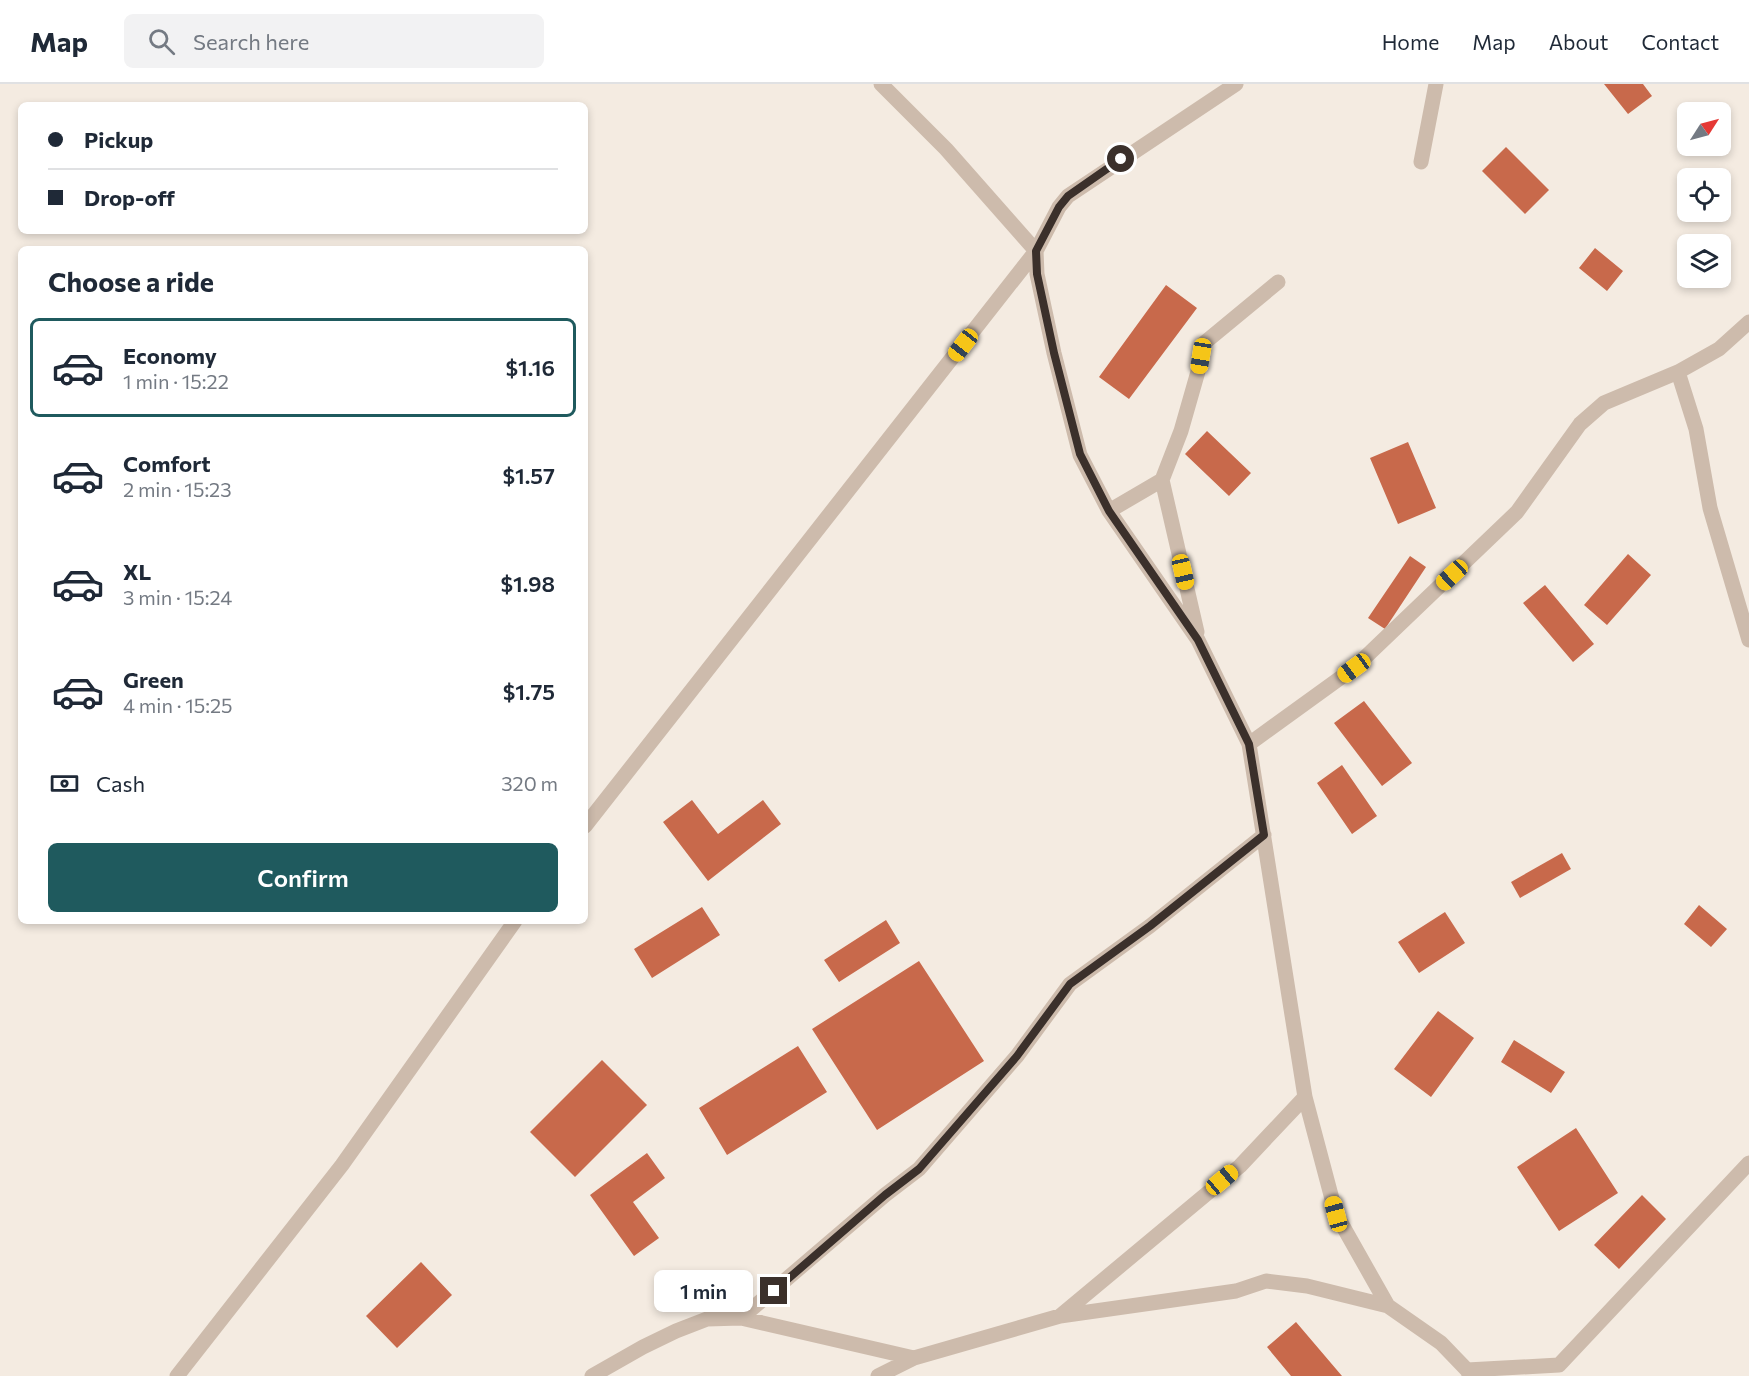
<!DOCTYPE html>
<meta charset="utf-8">
<style>
body{margin:0;font-family:Commissioner,sans-serif;background:#f2f2f3;color:#1f2937;height:100vh;display:flex;flex-direction:column;font-size:22px;white-space:nowrap}
*{box-sizing:border-box;margin:0}
p{font-size:20px;color:#747a83}
.icon{flex:none;width:33px;height:33px;fill:none;stroke:currentColor;stroke-width:2;stroke-linecap:round;stroke-linejoin:round}
.map{position:relative;flex:1;overflow:hidden}
.panel{position:absolute;left:18px;top:162px;width:570px;height:678px;display:flex;flex-direction:column;background:#fff;border-radius:9px;box-shadow:0 3px 9px #0003}
.panel>*{flex:none}
.hud{position:absolute;left:18px;top:18px;width:570px;height:132px;border-radius:9px;box-shadow:0 3px 9px #0003;display:grid;align-content:center;height:132px;padding:0 30px;background:#fff}
.needle{width:39px;rotate:54deg}
.buttons{position:absolute;left:1677px;top:18px;display:grid;gap:12px}
.buttons a{display:grid;place-items:center;width:54px;height:54px;border-radius:9px;background:#fff;box-shadow:0 3px 9px #0003;font-size:30px}
.end{position:absolute;width:27px;height:27px;margin:-14px;border:8px solid #3b302b;background:#fff;box-shadow:0 0 0 3px #fff}
.from{border-radius:50%}
.bubble{position:absolute;height:42px;border-radius:9px;background:#fff;box-shadow:0 3px 9px #0003;font-size:20px;font-weight:600;line-height:42px;text-align:center}
.car{position:absolute;width:18px;height:36px;margin:-18px -9px;border-radius:8px;box-shadow:0 0 4px 2px #0007;background:linear-gradient(#f5c518 24%,#345 0 40%,#f5c518 0 76%,#345 0 86%,#f5c518 0)}
.hud b{display:flex;align-items:center;gap:21px;height:57px;font-size:22px}
.hud b+b{border-top:2px solid #e0e1e3}
.hud i{width:15px;height:15px;background:#1f2937}
ul{padding:0;list-style:none}
li{display:flex;align-items:center;gap:18px;height:99px;margin:0 12px 9px;padding:0 18px;border:3px solid transparent;border-radius:9px}
li div{flex:1}
li b{display:block;font-size:22px}
li em{font-style:normal;font-weight:600}
li.selected{border-color:#1f5a5e}
li>.icon{width:54px;height:54px;stroke-width:1.5}
h2{padding:0 30px;font-size:27px;line-height:72px}
.pay{display:flex;align-items:center;gap:15px;height:66px;padding:0 30px;font-size:22px}
.pay p{margin-inline-start:auto}
.button{display:flex;gap:12px;margin-top:auto;padding:12px 30px}
.button a{flex:1;height:69px;border-radius:9px;background:#1f5a5e;color:#fff;font-size:24px;font-weight:600;line-height:69px;text-align:center}
header{display:flex;align-items:center;gap:36px;box-sizing:border-box;height:84px;padding:0 30px;background:#fff;border-bottom:2px solid #e0e1e3}
header strong{font-size:28px}
nav{display:flex;gap:33px;margin-inline-start:auto;font-size:21px}
.search{width:420px;height:54px;background:#f2f2f3;display:flex;align-items:center;gap:15px;box-sizing:border-box;padding:0 21px;border-radius:9px;color:#747a83;font-size:22px}
.map>svg:first-child{display:block}
.building{fill:#c8694b}
.lines{fill:none;stroke-linecap:round;stroke-linejoin:round}
.minor{stroke:#cdbbac;stroke-width:15}
.route{stroke:#3b302b;stroke-width:8}
</style>
<header>
<strong>Map</strong>
<div class="search"><svg class="icon" aria-label="search" viewBox="0 0 24 24"><circle cx="10" cy="10" r="6"/><path d="M15 15l6 6"/></svg>Search here</div>
<nav><a>Home</a><a>Map</a><a>About</a><a>Contact</a></nav>
</header>
<div class="map">
<svg width="1749" height="1292" viewBox="0 0 1749 1292">
<rect width="100%" height="100%" fill="#f4ebe1"/>
<path class="building" d="M1604,0H1643L1652,12L1628,30Z
M1506,63L1549,106L1525,130L1482,87Z
M1595,164L1623,187L1607,207L1579,184Z
M1166,201L1197,224L1129,315L1099,293Z
M1207,347L1251,389L1229,412L1185,370Z
M1408,358L1436,424L1398,440L1370,374Z
M1628,470L1651,491L1607,541L1584,521Z
M1410,472L1426,483L1385,545L1368,534Z
M1545,501L1594,560L1573,578L1523,519Z
M1364,617L1412,679L1382,702L1334,639Z
M1342,681L1377,732L1352,750L1317,699Z
M692,716L718,750L763,716L781,740L708,797L663,738Z
M1562,769L1571,785L1520,814L1511,798Z
M1699,821L1727,845L1711,863L1684,840Z
M702,823L720,851L652,894L634,865Z
M1445,828L1465,859L1419,889L1398,858Z
M886,836L900,859L839,898L824,876Z
M919,877L984,977L877,1046L812,945Z
M1438,927L1474,954L1431,1013L1394,985Z
M1514,956L1565,988L1551,1009L1501,978Z
M798,962L827,1008L727,1071L699,1024Z
M602,976L647,1021L575,1093L530,1048Z
M1576,1044L1618,1109L1559,1147L1517,1083Z
M647,1069L665,1094L633,1118L659,1154L634,1172L590,1111Z
M1642,1111L1666,1135L1619,1185L1594,1161Z
M421,1178L452,1211L397,1264L366,1232Z
M1296,1238L1342,1292H1291L1267,1263Z"/>
<g class="lines">
<path class="minor" d="M881,0L946,65L1036,167L1037,190L1054,269L1080,371L1109,427L1198,556L1249,660L1305,1013L1336,1130L1388,1222
M1421,78L1436,0
M1678,288L1696,345L1710,424L1749,556
M1109,427L1162,396
M1197,548L1162,396L1181,347L1199,284L1203,260L1278,198
M1249,660L1354,584L1517,428L1580,340L1604,319L1678,288L1719,265L1749,238
M585,742L1036,167L1059,123L1068,112L1236,0
M1060,1232L1240,1082L1305,1013
M741,1234L885,1111L919,1085L1017,972L1070,900L1150,842L1264,751
M1467,1286L1559,1281L1749,1079
M177,1292L342,1081L515,837
M592,1292L643,1263L676,1247L707,1235L741,1234L914,1274L1060,1232L1236,1207L1266,1197L1307,1202L1388,1222L1441,1259L1467,1286L1470,1292
M878,1292L914,1274"/>
</g>
<g class="lines">
<path class="route" d="M774,1207L885,1111L919,1085L1017,972L1070,900L1150,842L1264,751L1249,660L1198,556L1109,427L1080,370L1054,269L1037,190L1036,167L1059,123L1068,112L1121,75"/>
</g>
</svg>
<div class="buttons">
<a><svg class="needle" viewBox="-14 -14 28 28"><path d="M0-13l5 13h-10z" fill="#e53935"/><path d="M0 13l5-13h-10z" fill="#747a83"/></svg></a>
<a><svg class="icon" aria-label="locate" viewBox="0 0 24 24"><circle cx="12" cy="12" r="6"/><path d="M12 2v4M12 18v4M2 12h4M18 12h4"/></svg></a>
<a><svg class="icon" aria-label="layers" viewBox="0 0 24 24"><path d="M12 4l9 5-9 5-9-5zM3 14l9 5 9-5"/></svg></a>
</div>
<i class="end from" style="left:1121px;top:75px"></i>
<i class="end" style="left:774px;top:1207px"></i>
<div class="bubble" style="left:654px;top:1186px;width:99px">1 min</div>
<i class="car" style="left:963px;top:261px;rotate:218deg"></i>
<i class="car" style="left:1201px;top:272px;rotate:189deg"></i>
<i class="car" style="left:1183px;top:488px;rotate:167deg"></i>
<i class="car" style="left:1452px;top:491px;rotate:227deg"></i>
<i class="car" style="left:1354px;top:584px;rotate:234deg"></i>
<i class="car" style="left:1222px;top:1096px;rotate:50deg"></i>
<i class="car" style="left:1336px;top:1130px;rotate:345deg"></i>
<div class="hud">
<b><i class="from"></i>Pickup</b>
<b><i></i>Drop-off</b>
</div>
<section class="panel">
<h2>Choose a ride</h2>
<ul>
<li class="selected"><svg class="icon" aria-label="car" viewBox="0 0 24 24"><path d="M5 17H2v-5l4-1 3-4h7l3 4 3 1v5h-3M9 17h6M6 11h13"/><circle cx="7" cy="17" r="2"/><circle cx="17" cy="17" r="2"/></svg><div><b>Economy</b><p>1 min · 15:22</p></div><em>$1.16</em></li>
<li><svg class="icon" aria-label="car" viewBox="0 0 24 24"><path d="M5 17H2v-5l4-1 3-4h7l3 4 3 1v5h-3M9 17h6M6 11h13"/><circle cx="7" cy="17" r="2"/><circle cx="17" cy="17" r="2"/></svg><div><b>Comfort</b><p>2 min · 15:23</p></div><em>$1.57</em></li>
<li><svg class="icon" aria-label="car" viewBox="0 0 24 24"><path d="M5 17H2v-5l4-1 3-4h7l3 4 3 1v5h-3M9 17h6M6 11h13"/><circle cx="7" cy="17" r="2"/><circle cx="17" cy="17" r="2"/></svg><div><b>XL</b><p>3 min · 15:24</p></div><em>$1.98</em></li>
<li><svg class="icon" aria-label="car" viewBox="0 0 24 24"><path d="M5 17H2v-5l4-1 3-4h7l3 4 3 1v5h-3M9 17h6M6 11h13"/><circle cx="7" cy="17" r="2"/><circle cx="17" cy="17" r="2"/></svg><div><b>Green</b><p>4 min · 15:25</p></div><em>$1.75</em></li>
</ul>
<div class="pay"><svg class="icon" aria-label="cash" viewBox="0 0 24 24"><path d="M3 7h18v10H3z"/><circle cx="12" cy="12" r="2"/></svg>Cash<p>320 m</p></div>
<div class="button"><a>Confirm</a></div>
</section>
</div>
